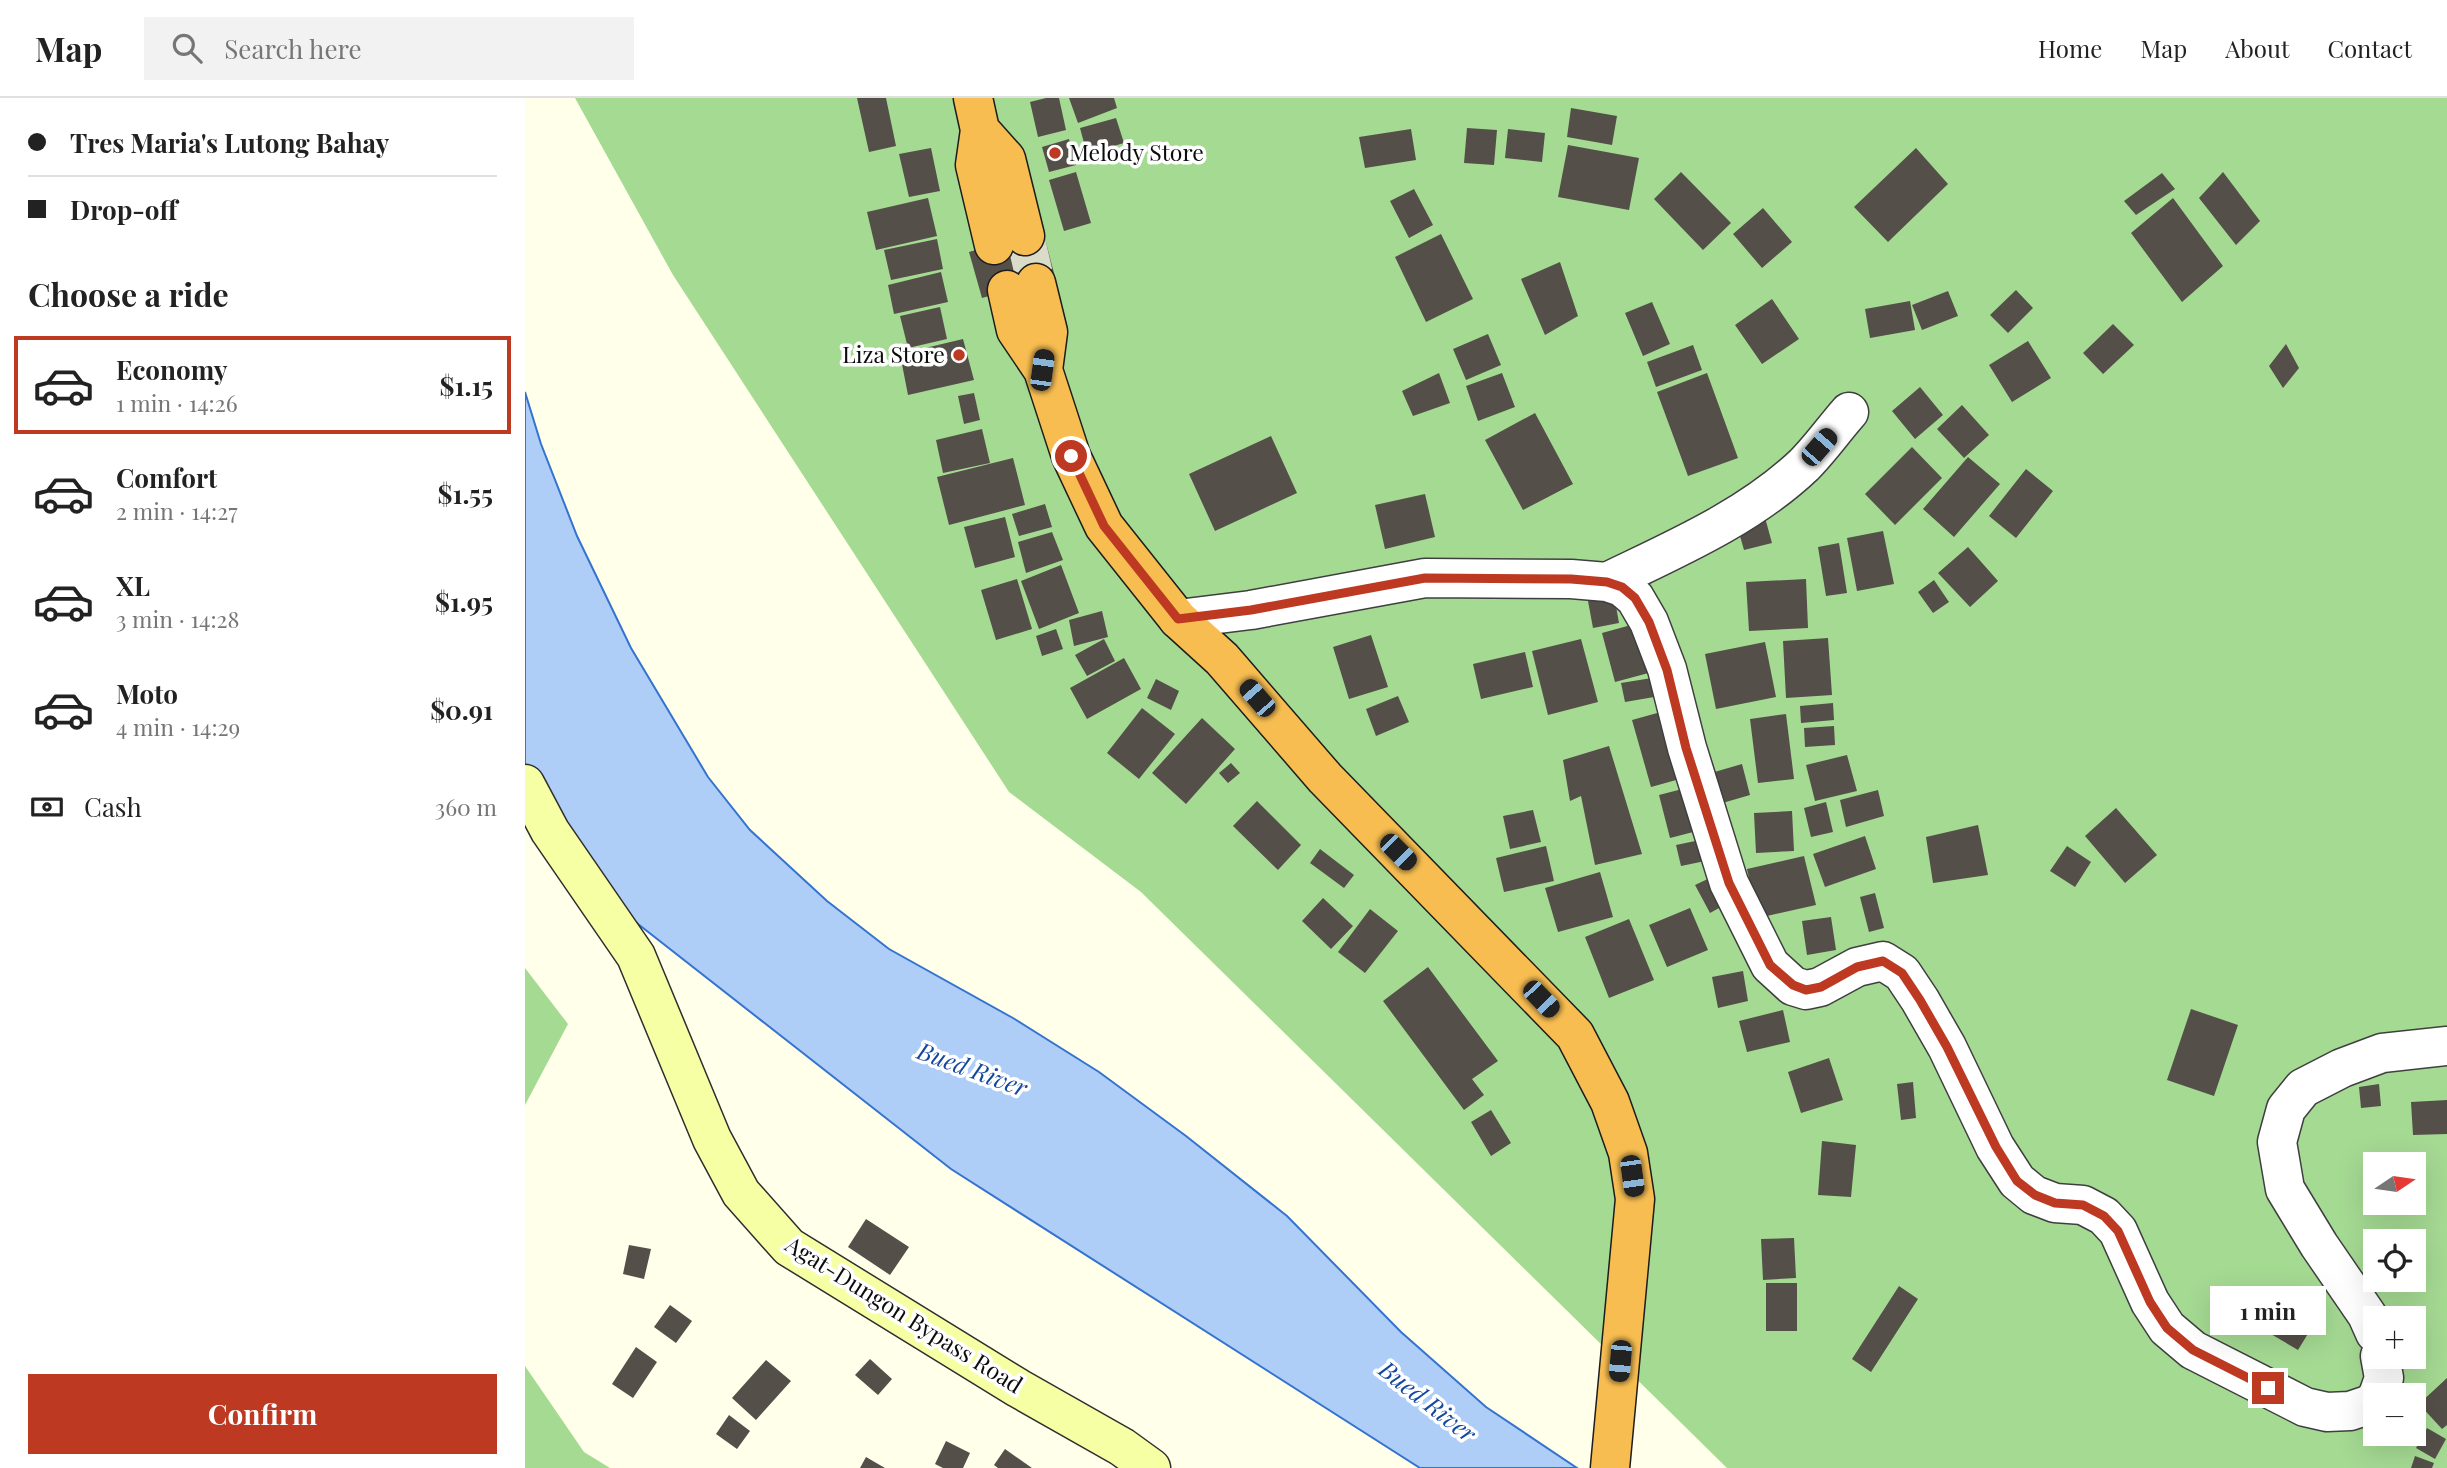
<!DOCTYPE html>
<meta charset="utf-8">
<style>
body{margin:0;font-family:"Playfair Display",serif;background:#f2f2f2;color:#222;height:100vh;display:flex;flex-direction:column;font-size:26px;white-space:nowrap}
*{box-sizing:border-box;margin:0}
p{font-size:23px;color:#767676}
.icon{flex:none;width:38px;height:38px;fill:none;stroke:currentColor;stroke-width:2;stroke-linecap:round;stroke-linejoin:round}
.map{position:relative;flex:1;overflow:hidden}
.sheet{display:flex;flex-direction:column;background:#fff;width:525px}
.sheet>*{flex:none}
.hud{display:grid;align-content:center;height:154px;padding:0 28px;background:#fff}
.needle{width:46px;rotate:77deg}
.fabs{position:absolute;left:1838px;top:1054px;display:grid;gap:14px}
.fabs a{display:grid;place-items:center;width:63px;height:63px;border-radius:0px;background:#fff;box-shadow:0 7px 28px #0002;font-size:35px}
.end{position:absolute;width:32px;height:32px;margin:-16px;border:9px solid #bd3922;background:#fff;box-shadow:0 0 0 4px #fff}
.from{border-radius:50%}
.bubble{position:absolute;height:49px;border-radius:0px;background:#fff;box-shadow:0 7px 28px #0002;font-size:23px;font-weight:700;line-height:49px;text-align:center}
.car{position:absolute;width:21px;height:42px;margin:-21px -10px;border-radius:9px;box-shadow:0 0 5px 2px #0007;background:linear-gradient(#222 24%,#8ab4d8 0 40%,#222 0 76%,#8ab4d8 0 86%,#222 0)}
.hud b{display:flex;align-items:center;gap:24px;height:66px;font-size:26px}
.hud b+b{border-top:2px solid #e0e0e0}
.hud i{width:18px;height:18px;background:#222}
ul{padding:0;list-style:none}
li{display:flex;align-items:center;gap:21px;height:98px;margin:0 14px 10px;padding:0 14px;border:4px solid transparent;border-radius:0px}
li div{flex:1}
li b{display:block;font-size:26px}
li em{font-style:normal;font-weight:700}
li.active{border-color:#bd3922}
li>.icon{width:63px;height:63px;stroke-width:1.5}
h2{padding:0 28px;font-size:32px;line-height:84px}
.pay{display:flex;align-items:center;gap:18px;height:77px;padding:0 28px;font-size:26px}
.pay p{margin-inline-start:auto}
.action{display:flex;gap:14px;margin-top:auto;padding:14px 28px}
.action a{flex:1;height:80px;border-radius:0px;background:#bd3922;color:#fff;font-size:28px;font-weight:700;line-height:80px;text-align:center}
header{display:flex;align-items:center;gap:42px;box-sizing:border-box;height:98px;padding:0 35px;background:#fff;border-bottom:2px solid #e0e0e0}
header strong{font-size:33px}
nav{display:flex;gap:38px;margin-inline-start:auto;font-size:24px}
.search{width:490px;height:63px;background:#f2f2f2;display:flex;align-items:center;gap:18px;box-sizing:border-box;padding:0 24px;border-radius:0px;color:#767676;font-size:26px}
main{display:flex;flex:1;min-height:0}
.map>svg:first-child{display:block}
.forest{fill:#a5da93;fill-rule:evenodd}
.water{fill:#aecef7;stroke:#3473cf;stroke-width:2}
.building{fill:#544f48}
.lines{fill:none;stroke-linecap:round;stroke-linejoin:round}
.highway-tunnel{stroke:#dbdbc9;stroke-width:38;stroke-dasharray:38 19;stroke-linecap:butt}
.street-casing{stroke:#3f3f3f;stroke-width:41}
.secondary-casing{stroke:#2e2e2e;stroke-width:41}
.highway-casing{stroke:#1d1d1d;stroke-width:41}
.street{stroke:#fff;stroke-width:38}
.secondary{stroke:#f7ffa5;stroke-width:38}
.highway{stroke:#f7bd51;stroke-width:38}
.route{stroke:#bd3922;stroke-width:9}
.poi-dot{fill:#bd3922;stroke:#fff;stroke-width:2.5}
.labels{text-anchor:middle;stroke-width:7;stroke-linejoin:round;paint-order:stroke}
.poi-label{font-size:23px;fill:#0c0c0c;stroke:#fff;text-anchor:start}
.street-label{font-size:23px;fill:#0c0c0c;stroke:#fff}
.water-label{font-size:24px;font-style:italic;fill:#14479e;stroke:#fff}
</style>
<header>
<strong>Map</strong>
<div class="search"><svg class="icon" aria-label="search" viewBox="0 0 24 24"><circle cx="10" cy="10" r="6"/><path d="M15 15l6 6"/></svg>Search here</div>
<nav><a>Home</a><a>Map</a><a>About</a><a>Contact</a></nav>
</header>
<main>
<section class="sheet">
<div class="hud">
<b><i class="from"></i>Tres Maria's Lutong Bahay</b>
<b><i></i>Drop-off</b>
</div>
<h2>Choose a ride</h2>
<ul>
<li class="active"><svg class="icon" aria-label="car" viewBox="0 0 24 24"><path d="M5 17H2v-5l4-1 3-4h7l3 4 3 1v5h-3M9 17h6M6 11h13"/><circle cx="7" cy="17" r="2"/><circle cx="17" cy="17" r="2"/></svg><div><b>Economy</b><p>1 min · 14:26</p></div><em>$1.15</em></li>
<li><svg class="icon" aria-label="car" viewBox="0 0 24 24"><path d="M5 17H2v-5l4-1 3-4h7l3 4 3 1v5h-3M9 17h6M6 11h13"/><circle cx="7" cy="17" r="2"/><circle cx="17" cy="17" r="2"/></svg><div><b>Comfort</b><p>2 min · 14:27</p></div><em>$1.55</em></li>
<li><svg class="icon" aria-label="car" viewBox="0 0 24 24"><path d="M5 17H2v-5l4-1 3-4h7l3 4 3 1v5h-3M9 17h6M6 11h13"/><circle cx="7" cy="17" r="2"/><circle cx="17" cy="17" r="2"/></svg><div><b>XL</b><p>3 min · 14:28</p></div><em>$1.95</em></li>
<li><svg class="icon" aria-label="car" viewBox="0 0 24 24"><path d="M5 17H2v-5l4-1 3-4h7l3 4 3 1v5h-3M9 17h6M6 11h13"/><circle cx="7" cy="17" r="2"/><circle cx="17" cy="17" r="2"/></svg><div><b>Moto</b><p>4 min · 14:29</p></div><em>$0.91</em></li>
</ul>
<div class="pay"><svg class="icon" aria-label="cash" viewBox="0 0 24 24"><path d="M3 7h18v10H3z"/><circle cx="12" cy="12" r="2"/></svg>Cash<p>360 m</p></div>
<div class="action"><a>Confirm</a></div>
</section>
<div class="map">
<svg width="1922" height="1370" viewBox="0 0 1922 1370">
<rect width="100%" height="100%" fill="#ffffea"/>
<path class="forest" d="M50,0H1922V1370H1202L616,794L484,694L148,177ZM1850,1066H1888V1104H1850ZM1850,1143H1888V1181H1850ZM1850,1220H1888V1258H1850ZM1850,1297H1888V1335H1850Z
M0,870L43,926L0,1007Z
M0,1268L59,1354L85,1370H0Z"/>
<path class="water" d="M0,294L16,346L52,438L106,550L183,679L225,732L302,803L364,851L488,920L574,974L661,1038L762,1118L876,1234L961,1309L1052,1370H895L426,1071L113,826L37,754L0,697Z"/>
<path class="building" d="M332,0H361L371,48L344,54Z
M521,0H534L541,32L513,39L505,4Z
M544,0H589L592,10L553,25Z
M1046,10L1092,18L1087,47L1042,39Z
M591,20L599,45L562,56L555,30Z
M942,30L972,32L969,67L939,65Z
M886,31L891,62L840,70L834,39Z
M983,31L1020,35L1017,64L980,60Z
M544,41L551,67L524,74L517,49Z
M1043,47L1114,60L1104,112L1033,99Z
M406,50L415,93L384,99L374,56Z
M1391,50L1423,86L1363,144L1329,109Z
M551,74L566,125L539,133L524,82Z
M1156,74L1206,125L1178,152L1129,101Z
M1698,74L1735,123L1711,147L1674,100Z
M1637,75L1650,91L1611,117L1599,103Z
M889,91L908,127L884,140L865,103Z
M403,100L412,138L351,152L342,114Z
M1648,100L1698,168L1657,204L1606,135Z
M1238,110L1267,144L1237,170L1208,136Z
M518,133L530,179L457,200L444,154Z
M916,136L948,201L901,224L870,159Z
M412,141L418,171L366,182L359,152Z
M1035,164L1053,218L1020,237L996,181Z
M416,174L423,204L369,216L363,187Z
M1491,192L1508,210L1483,235L1465,217Z
M1423,193L1433,218L1397,232L1387,207Z
M1247,201L1274,241L1237,266L1210,227Z
M1385,203L1390,232L1345,240L1340,211Z
M1127,204L1145,246L1118,258L1100,215Z
M415,209L422,241L383,250L375,218Z
M1588,226L1609,247L1578,276L1558,255Z
M963,236L976,267L941,282L928,251Z
M438,241L449,282L383,297L375,256Z
M1503,243L1526,280L1487,304L1464,267Z
M1761,246L1774,270L1758,290L1744,268Z
M1168,247L1177,272L1131,289L1122,264Z
M914,275L925,305L888,318L877,293Z
M977,275L990,309L953,323L941,288Z
M1182,275L1213,360L1163,378L1132,294Z
M1395,289L1418,317L1390,341L1367,313Z
M449,295L455,322L439,326L433,298Z
M1437,307L1464,337L1439,360L1412,331Z
M1010,315L1048,386L998,412L960,342Z
M457,331L465,365L418,375L411,342Z
M746,338L772,395L690,433L664,376Z
M1387,349L1417,380L1370,427L1340,396Z
M1443,359L1475,386L1429,439L1398,411Z
M488,360L500,407L424,427L412,379Z
M1501,371L1528,393L1491,440L1464,418Z
M900,396L910,439L860,451L850,407Z
M520,406L527,429L494,438L487,416Z
M1239,416L1247,445L1219,452L1211,424Z
M480,419L490,459L450,470L439,429Z
M1358,433L1369,486L1332,493L1322,440Z
M527,434L538,462L501,475L493,444Z
M1314,445L1322,495L1301,498L1293,449Z
M1443,449L1473,483L1445,509L1413,475Z
M536,467L554,515L514,531L496,483Z
M492,481L507,531L471,542L456,492Z
M1281,481L1283,530L1224,533L1221,484Z
M1409,482L1424,504L1408,515L1393,494Z
M1089,497L1094,525L1068,530L1063,503Z
M577,513L583,539L549,548L544,522Z
M1117,524L1131,573L1090,584L1077,535Z
M531,531L538,551L517,558L511,538Z
M846,537L863,589L824,601L808,549Z
M1303,540L1307,597L1261,600L1258,543Z
M579,541L590,563L562,578L550,557Z
M1056,541L1073,604L1023,617L1007,553Z
M1240,544L1251,599L1191,611L1180,556Z
M1000,554L1008,589L956,601L948,566Z
M599,560L616,591L562,621L545,590Z
M1133,579L1135,598L1100,604L1096,585Z
M631,581L654,593L646,612L622,600Z
M873,598L884,624L851,638L841,611Z
M1308,605L1309,622L1276,625L1275,608Z
M617,610L650,636L614,681L582,655Z
M1143,612L1162,679L1126,689L1107,622Z
M1261,616L1269,681L1233,685L1225,621Z
M677,620L710,651L661,706L627,675Z
M1309,628L1310,647L1280,649L1279,630Z
M1084,648L1117,756L1070,767L1056,698L1045,703L1038,662Z
M1322,657L1332,693L1290,703L1281,667Z
M706,665L715,675L703,685L694,675Z
M1217,666L1225,697L1194,706L1186,675Z
M1165,689L1176,732L1145,740L1134,697Z
M1353,692L1359,718L1321,729L1315,702Z
M732,703L776,747L753,772L708,728Z
M1301,704L1308,734L1286,739L1279,710Z
M1591,710L1632,757L1600,785L1560,738Z
M1008,712L1016,744L985,751L978,718Z
M1267,713L1269,753L1231,755L1229,715Z
M1453,727L1463,777L1408,785L1401,739Z
M1340,738L1351,771L1300,789L1288,756Z
M1180,741L1185,762L1156,768L1151,747Z
M1021,748L1029,783L979,794L971,760Z
M1542,748L1566,764L1550,789L1525,773Z
M795,751L829,777L819,790L785,765Z
M1279,758L1291,807L1233,820L1222,771Z
M1075,774L1088,819L1033,834L1020,790Z
M1189,778L1203,805L1185,815L1170,787Z
M1350,795L1359,830L1344,834L1335,799Z
M798,800L828,828L806,851L777,823Z
M1165,810L1183,852L1142,869L1124,827Z
M845,811L873,833L840,875L813,854Z
M1306,819L1311,852L1282,857L1277,823Z
M1104,821L1129,882L1084,900L1060,839Z
M903,869L973,963L947,981L959,997L939,1012L858,903Z
M1218,873L1223,903L1193,910L1187,879Z
M1666,911L1713,927L1689,998L1642,982Z
M1258,912L1265,944L1222,954L1214,923Z
M1304,960L1318,1002L1276,1015L1263,974Z
M1388,984L1391,1020L1376,1022L1372,986Z
M1854,986L1856,1008L1836,1010L1834,989Z
M1922,1002V1036L1888,1037L1886,1004Z
M966,1012L986,1045L966,1058L946,1024Z
M1297,1043L1331,1047L1326,1099L1293,1097Z
M341,1121L384,1149L365,1177L323,1149Z
M1269,1140L1271,1180L1238,1182L1236,1141Z
M104,1147L126,1151L119,1181L98,1176Z
M1241,1185H1272V1233H1241Z
M1374,1188L1393,1201L1346,1274L1327,1261Z
M145,1207L167,1223L151,1245L129,1229Z
M1748,1215L1784,1234L1773,1252L1739,1232Z
M111,1249L132,1264L108,1300L87,1286Z
M345,1261L367,1281L353,1297L330,1277Z
M241,1262L266,1283L231,1322L207,1300Z
M1922,1280V1327L1917,1331L1894,1306Z
M204,1317L225,1333L212,1351L191,1336Z
M1902,1330L1921,1341L1910,1361L1891,1350Z
M421,1343L445,1355L438,1370H418L410,1366Z
M480,1351L507,1370H473L469,1367Z
M1890,1358L1909,1365L1907,1370H1886Z
M341,1359L360,1370H335Z"/>
<g class="lines">
<path class="highway-tunnel" d="M500,138L511,185"/>
<defs>
<path id="street" d="M1082,484C1150,451 1223,420 1279,367C1295,351 1309,331 1324,314
M653,521L726,512L900,480L1046,481L1082,484L1097,489L1110,500L1124,524L1142,571L1162,650L1204,785L1245,867L1268,888L1281,892L1295,889L1332,869L1358,863L1377,875L1395,902L1422,949L1470,1049L1492,1083L1509,1097L1530,1105L1558,1107L1579,1118L1593,1133L1625,1204L1642,1230L1668,1252L1780,1309L1802,1314L1825,1313L1846,1306L1850,1301
M1850,1235L1842,1217L1794,1147L1760,1091L1752,1044L1761,1011L1778,990L1817,970L1857,955L1922,948
M1853,1297L1859,1280L1855,1258"/>
<path id="secondary" d="M0,686L25,733L111,858L187,1041L216,1095L264,1149L493,1290L597,1349L626,1370"/>
<path id="highway" d="M448,0L455,32L450,67L469,147
M455,32L481,61L500,138
M511,185L523,234L518,272
M482,192L491,232L518,272L546,358L579,428L653,521L697,561L800,680L1050,937L1085,1004L1103,1055L1110,1101L1085,1370"/>
</defs>
<use href="#street" class="street-casing"/>
<use href="#secondary" class="secondary-casing"/>
<use href="#highway" class="highway-casing"/>
<use href="#street" class="street"/>
<use href="#secondary" class="secondary"/>
<use href="#highway" class="highway"/>
</g>
<g class="lines">
<path class="route" d="M546,358L579,428L653,521L726,512L900,480L1046,481L1082,484L1097,489L1110,500L1124,524L1142,572L1161,650L1204,785L1245,867L1268,887L1281,892L1296,889L1332,869L1358,863L1377,875L1395,902L1422,949L1471,1049L1492,1083L1510,1097L1530,1105L1558,1107L1579,1118L1593,1133L1625,1204L1642,1230L1668,1252L1743,1290"/>
</g>
<g class="poi-dot">
<circle cx="530" cy="55" r="7"/>
<circle cx="434" cy="257" r="7"/>
</g>
<g class="labels">
<g class="poi-label">
<text x="544" y="63">Melody Store</text>
<text x="420" y="265" text-anchor="end">Liza Store</text>
</g>
<g class="street-label">
<text transform="translate(379 1217) rotate(32)" y="8">Agat-Dungon Bypass Road</text>
</g>
<g class="water-label">
<text transform="translate(447 972) rotate(20)" y="8">Bued River</text>
<text transform="translate(902 1304) rotate(38)" y="8">Bued River</text>
</g>
</g>
</svg>
<div class="fabs">
<a><svg class="needle" viewBox="-14 -14 28 28"><path d="M0-13l5 13h-10z" fill="#e53935"/><path d="M0 13l5-13h-10z" fill="#767676"/></svg></a>
<a><svg class="icon" aria-label="locate" viewBox="0 0 24 24"><circle cx="12" cy="12" r="6"/><path d="M12 2v4M12 18v4M2 12h4M18 12h4"/></svg></a>
<a>+</a>
<a>−</a>
</div>
<i class="end from" style="left:546px;top:358px"></i>
<i class="end" style="left:1743px;top:1290px"></i>
<div class="bubble" style="left:1685px;top:1188px;width:116px">1 min</div>
<i class="car" style="left:517px;top:272px;rotate:8deg"></i>
<i class="car" style="left:1294px;top:349px;rotate:41deg"></i>
<i class="car" style="left:732px;top:600px;rotate:319deg"></i>
<i class="car" style="left:873px;top:754px;rotate:135deg"></i>
<i class="car" style="left:1016px;top:901px;rotate:136deg"></i>
<i class="car" style="left:1107px;top:1078px;rotate:172deg"></i>
<i class="car" style="left:1095px;top:1263px;rotate:185deg"></i>
</div>
</main>
